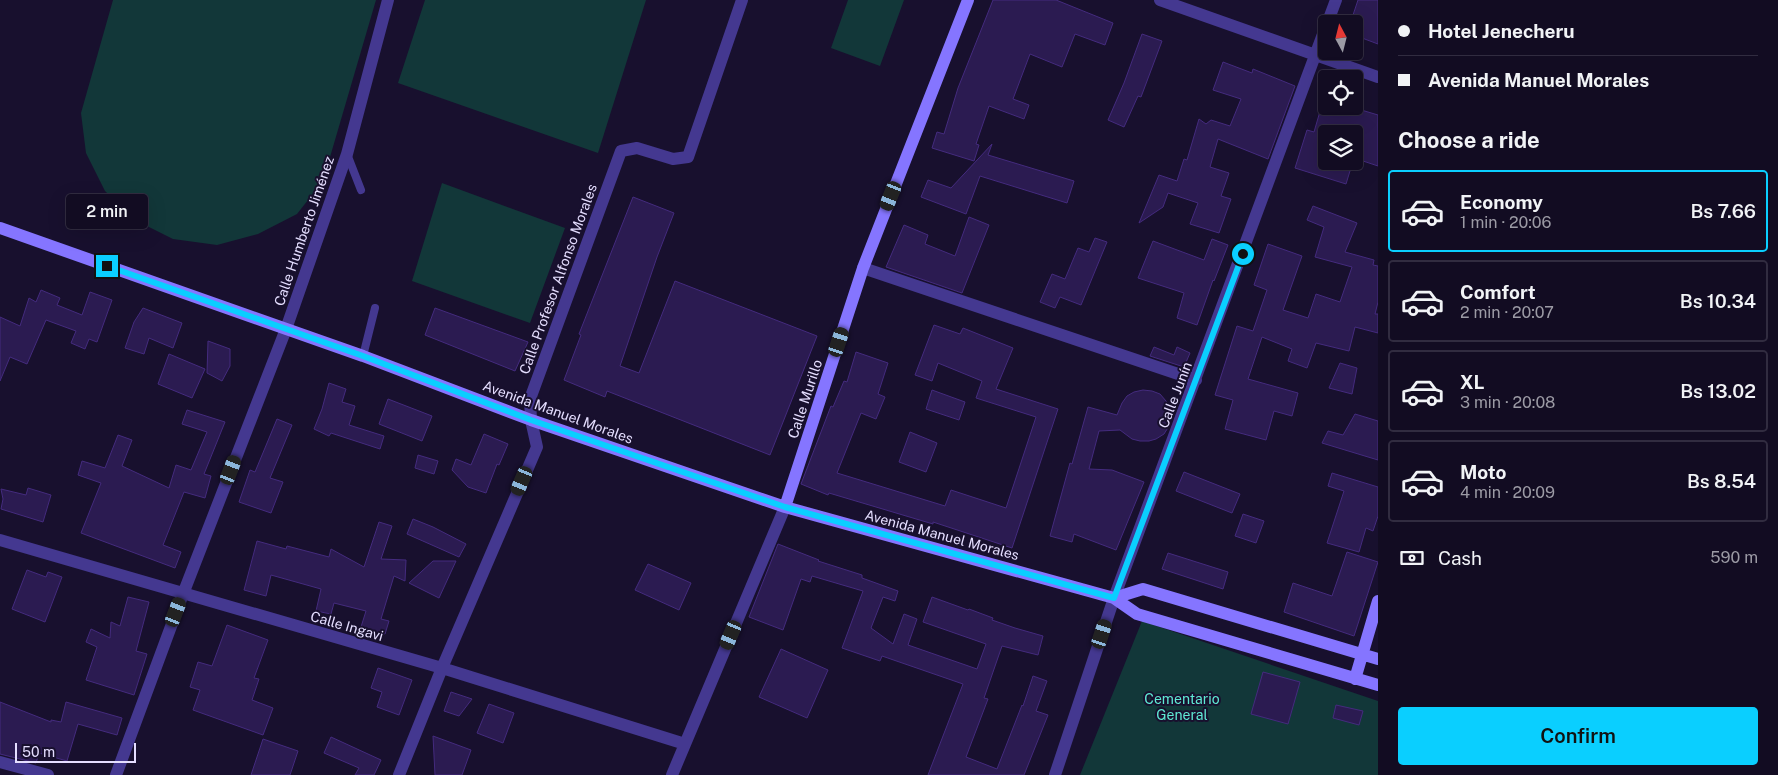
<!DOCTYPE html>
<meta charset="utf-8">
<style>
body{margin:0;font-family:"Public Sans",sans-serif;background:#1f1a2f;color:#f1f3f6;height:100vh;display:flex;flex-direction:column;font-size:19px;white-space:nowrap}
*{box-sizing:border-box;margin:0}
p{font-size:16px;color:#9c9ba5}
.icon{flex:none;width:28px;height:28px;fill:none;stroke:currentColor;stroke-width:2;stroke-linecap:round;stroke-linejoin:round}
.map{position:relative;flex:1;overflow:hidden}
.drawer{display:flex;flex-direction:column;background:#120c22;width:400px}
.drawer>*{flex:none}
.banner{display:grid;align-content:center;height:110px;padding:0 20px;background:#120c22}
.needle{width:32px;rotate:353deg}
.tools{position:absolute;left:1318px;top:15px;display:grid;gap:10px}
.tools a{display:grid;place-items:center;width:45px;height:45px;border-radius:5px;background:#120c22;box-shadow:0 5px 20px #0002,0 0 0 1px #312c40;font-size:25px}
.scale{position:absolute;left:15px;bottom:12px;width:121px;box-sizing:border-box;padding-left:5px;border:2px solid #e5deff;border-top:0;font-size:14px;line-height:18px;white-space:nowrap;color:#e5deff;-webkit-text-stroke:4px #18102e;paint-order:stroke}
.end{position:absolute;width:22px;height:22px;margin:-11px;border:6px solid #0acfff;background:#111;box-shadow:0 0 0 2px #111}
.from{border-radius:50%}
.bubble{position:absolute;height:35px;border-radius:5px;background:#120c22;box-shadow:0 5px 20px #0002,0 0 0 1px #312c40;font-size:16px;font-weight:600;line-height:35px;text-align:center}
.car{position:absolute;width:15px;height:30px;margin:-15px -8px;border-radius:6px;box-shadow:0 0 4px 1px #0007;background:linear-gradient(#222 24%,#8ab4d8 0 40%,#222 0 76%,#8ab4d8 0 86%,#222 0)}
.banner b{display:flex;align-items:center;gap:18px;height:48px;font-size:19px}
.banner b+b{border-top:1px solid #312c40}
.banner i{width:12px;height:12px;background:#f1f3f6}
ul{padding:0;list-style:none}
li{display:flex;align-items:center;gap:15px;height:82px;margin:0 10px 8px;padding:0 10px;border:2px solid #312c40;border-radius:5px}
li div{flex:1}
li b{display:block;font-size:19px}
li em{font-style:normal;font-weight:600}
li.selected{border-color:#0acfff}
li>.icon{width:45px;height:45px;stroke-width:1.5}
h2{padding:0 20px;font-size:22px;line-height:60px}
.pay{display:flex;align-items:center;gap:12px;height:55px;padding:0 20px;font-size:19px}
.pay p{margin-inline-start:auto}
.action{display:flex;gap:10px;margin-top:auto;padding:10px 20px}
.action a{flex:1;height:58px;border-radius:5px;background:#0acfff;color:#111;font-size:20px;font-weight:600;line-height:58px;text-align:center}
main{display:flex;flex:1;min-height:0}
.map>svg:first-child{display:block}
.green{fill:#123739}
.building{fill:#2b1b51;stroke:#442b7e}
.lines{fill:none;stroke-linecap:round;stroke-linejoin:round}
.lane{stroke:#443890;stroke-width:8}
.street{stroke:#443890;stroke-width:12}
.secondary{stroke:#8575ff;stroke-width:12}
.route{stroke:#0acfff;stroke-width:6}
.labels{text-anchor:middle;stroke-width:4;stroke-linejoin:round;paint-order:stroke}
.street-label{font-size:14px;fill:#e5deff;stroke:#18102e}
.park-label{font-size:14px;fill:#5fe9d4;stroke:#18102e}
</style>
<main>
<div class="map">
<svg width="1378" height="775" viewBox="0 0 1378 775">
<rect width="100%" height="100%" fill="#18102e"/>
<path class="green" d="M113,0H376L323,181L297,214L258,234L217,245L173,239L135,220L105,191L86,153L81,113Z
M425,0H646L598,153L398,83Z
M848,0H904L880,66L831,48Z
M442,183L565,228L530,323L412,281Z
M1142,621L1378,701V775H1080Z"/>
<path class="building" d="M993,0H1056L1113,23L1105,45L1075,34L1062,67L1030,54L1013,99L1029,105L1024,119L989,106L976,144L979,145L974,161L932,148L937,132L944,134L958,88Z
M1358,0H1378V44L1354,35V24H1350Z
M1142,34L1162,41L1141,97L1138,96L1124,127L1108,120L1124,83Z
M1223,62L1252,73L1253,69L1295,86L1268,159L1218,139L1210,167L1229,173L1221,196L1231,199L1219,233L1190,224L1198,203L1168,193L1163,207L1139,223L1159,175L1177,181L1184,159L1187,160L1199,119L1206,124L1211,120L1230,126L1241,99L1213,90Z
M1323,101L1326,102V106H1348L1378,115V166L1354,158V134H1337L1326,130V161H1353L1346,184L1295,168L1307,130L1314,132Z
M992,144L988,155L1074,181L1067,203L980,176L966,214L921,197L928,180L951,188Z
M633,197L674,213L657,257L620,366L639,373L675,281L817,336L770,455L607,391L605,397L564,380L581,335L579,334Z
M1313,206L1357,223L1345,252L1374,260L1373,265L1378,266V302L1375,314H1378V333L1355,327L1349,351L1316,343L1307,368L1288,361L1292,349L1262,337L1248,379L1298,393L1292,416L1274,411L1266,440L1225,429L1233,400L1215,395L1237,326L1253,331L1267,290L1254,285L1268,244L1302,256L1283,310L1308,318L1316,294L1340,302L1352,267L1315,257L1324,227L1307,220Z
M969,217L989,225L962,293L886,267L904,225L928,235L925,244L955,256Z
M1095,238L1107,242L1081,305L1060,297L1055,308L1040,302L1052,274L1065,279L1078,248L1089,252Z
M1212,239L1228,245L1214,281L1213,280L1197,325L1177,318L1184,293L1138,278L1153,241L1204,260Z
M41,290L60,298L57,305L82,315L90,292L112,300L97,342L89,339L85,349L71,343L76,331L46,320L27,364L10,357L0,381V317L20,326L29,298L36,302Z
M143,308L182,323L173,348L149,338L144,354L125,348L134,322Z
M435,308L528,342L515,371L425,335Z
M934,325L960,334L963,328L1013,348L996,389L1058,409L1012,548L933,522V524L829,493L828,495L801,484L831,406L833,407L844,381L847,382L856,352L888,363L878,394L885,397L876,419L861,413L837,473L945,506L951,490L1006,508L1036,417L976,398L982,381L938,363L932,381L915,375Z
M208,341L230,349V366L222,381L207,373Z
M1154,347L1174,355L1177,347L1190,353L1184,367L1150,356Z
M169,354L205,369L192,398L158,384Z
M1340,363L1357,368L1352,394L1329,388Z
M329,383L346,389L342,402L355,406L349,425L384,436L380,449L331,433L329,436L314,429L322,409Z
M932,390L965,402L959,420L926,409Z
M1143,390L1152,391L1160,394L1166,401L1170,409L1171,418L1169,426L1164,434L1156,439L1149,441H1140L1132,439L1120,430L1099,431L1089,469L1112,470L1144,482L1116,550L1074,534L1072,542L1050,536L1070,463L1072,464L1088,407L1117,415L1122,403L1127,396L1134,392Z
M388,399L432,416L422,441L379,424Z
M187,410L225,422L204,474L211,476L205,498L184,492L163,545L181,552L175,568L81,533L101,483L78,475L82,461L105,468L118,435L132,440L122,466L169,488L176,465L191,470L207,432L182,424Z
M1355,414L1378,421V460L1322,443L1328,431L1343,435Z
M277,419L292,425L270,478L283,482L271,513L239,502L250,470L255,472Z
M910,432L937,443L926,472L899,462Z
M484,434L508,444L499,465L497,464L486,493L468,487L452,470L456,459L471,465Z
M418,455L438,461L434,474L415,468Z
M1184,472L1240,494L1232,513L1176,491Z
M1332,473L1378,487V516L1373,531L1366,528L1359,552L1327,543L1344,491L1328,486Z
M28,488L51,495L43,522L1,509L3,499L1,489L26,495Z
M1243,514L1264,521L1256,543L1235,536Z
M413,519L433,527L466,544L459,557L407,534Z
M379,522L392,526L381,559L406,560L405,581L394,576L381,619L389,621L385,634L361,627L366,611L334,603L331,614L316,611L321,589L271,575L266,596L244,590L257,541L286,549L287,546L329,557L331,549L364,567Z
M778,544L819,560L818,561L862,575V578L898,591L895,601L883,597L871,628L893,644L904,614L917,619L908,645L977,669L986,644L923,622L932,597L968,610L969,609L993,618L992,620L1015,628L1043,636L1038,655L1002,646L984,698L988,699L966,757L997,769L1022,705L1023,706L1033,676L1047,681L1036,711L1048,715L1024,775H928L963,684L882,656L880,661L842,648L863,591L812,576L810,582L801,579L783,630L749,617Z
M1347,552L1378,562L1354,636L1284,612L1293,583L1332,596Z
M1168,553L1228,572L1223,589L1162,569Z
M433,561H456L439,598L409,583Z
M648,564L691,583L679,610L635,590Z
M27,570L46,577L48,572L62,577L45,622L12,609Z
M128,597L149,602L136,651L147,654L134,695L86,680L97,647L86,642L91,629L110,638L111,622L120,626Z
M227,625L268,640L254,678L259,679L252,700L273,708L263,735L193,710L200,690L190,687L198,662L212,666Z
M781,649L828,670L807,718L759,697Z
M378,668L412,680L399,715L377,707L382,692L371,688Z
M1263,672L1300,682L1288,724L1251,714Z
M451,692L472,699L459,716L444,711Z
M0,702L51,722V720L61,722L66,702L122,718L117,735L78,724L67,761L39,753L36,763L0,754Z
M489,704L514,713L503,743L477,733Z
M1336,705L1363,711L1359,725L1333,718Z
M433,736L471,750L462,775H435Z
M331,737L381,760L374,775H355L359,768L324,753Z
M263,739L298,751L290,775H251Z"/>
<g class="lines">
<path class="lane" d="M347,154L361,190
M363,356L375,308"/>
<path class="street" d="M1160,0L1378,77
M1327,24L1336,0
M863,268L1196,380
M0,540L442,668L685,744
M0,762L48,775
M116,775L183,594L286,329L347,154L388,0
M399,775L442,668L537,447L531,420L530,399L621,151L637,148L673,159L688,157L742,0
M672,775L785,507
M1055,775L1114,598L1326,26"/>
<path class="secondary" d="M0,228L363,356L531,420L785,507L1114,598L1137,614L1378,685
M785,507L863,268L968,0
M1114,598L1143,589L1378,659
M1355,679L1378,601"/>
</g>
<g class="lines">
<path class="route" d="M107,266L363,356L531,420L785,507L1114,598L1243,254"/>
</g>
<g class="labels">
<g class="street-label">
<text transform="translate(304 231) rotate(-71)" y="5">Calle Humberto Jiménez</text>
<text transform="translate(558 279) rotate(-70)" y="5">Calle Profesor Alfonso Morales</text>
<text transform="translate(1175 395) rotate(-69)" y="5">Calle Junín</text>
<text transform="translate(805 399) rotate(-72)" y="5">Calle Murillo</text>
<text transform="translate(558 412) rotate(20)" y="5">Avenida Manuel Morales</text>
<text transform="translate(942 535) rotate(15)" y="5">Avenida Manuel Morales</text>
<text transform="translate(347 626) rotate(16)" y="5">Calle Ingavi</text>
</g>
<g class="park-label">
<text x="1182" y="704">Cementario<tspan x="1182" dy="16">General</tspan></text>
</g>
</g>
</svg>
<div class="tools">
<a><svg class="needle" viewBox="-14 -14 28 28"><path d="M0-13l5 13h-10z" fill="#e53935"/><path d="M0 13l5-13h-10z" fill="#9c9ba5"/></svg></a>
<a><svg class="icon" aria-label="locate" viewBox="0 0 24 24"><circle cx="12" cy="12" r="6"/><path d="M12 2v4M12 18v4M2 12h4M18 12h4"/></svg></a>
<a><svg class="icon" aria-label="layers" viewBox="0 0 24 24"><path d="M12 4l9 5-9 5-9-5zM3 14l9 5 9-5"/></svg></a>
</div>
<div class="scale">50 m</div>
<i class="end from" style="left:1243px;top:254px"></i>
<i class="end" style="left:107px;top:266px"></i>
<div class="bubble" style="left:66px;top:194px;width:82px">2 min</div>
<i class="car" style="left:891px;top:196px;rotate:202deg"></i>
<i class="car" style="left:839px;top:342px;rotate:18deg"></i>
<i class="car" style="left:231px;top:470px;rotate:21deg"></i>
<i class="car" style="left:522px;top:481px;rotate:203deg"></i>
<i class="car" style="left:176px;top:612px;rotate:21deg"></i>
<i class="car" style="left:1102px;top:634px;rotate:18deg"></i>
<i class="car" style="left:731px;top:635px;rotate:203deg"></i>
</div>
<section class="drawer">
<div class="banner">
<b><i class="from"></i>Hotel Jenecheru</b>
<b><i></i>Avenida Manuel Morales</b>
</div>
<h2>Choose a ride</h2>
<ul>
<li class="selected"><svg class="icon" aria-label="car" viewBox="0 0 24 24"><path d="M5 17H2v-5l4-1 3-4h7l3 4 3 1v5h-3M9 17h6M6 11h13"/><circle cx="7" cy="17" r="2"/><circle cx="17" cy="17" r="2"/></svg><div><b>Economy</b><p>1 min · 20:06</p></div><em>Bs 7.66</em></li>
<li><svg class="icon" aria-label="car" viewBox="0 0 24 24"><path d="M5 17H2v-5l4-1 3-4h7l3 4 3 1v5h-3M9 17h6M6 11h13"/><circle cx="7" cy="17" r="2"/><circle cx="17" cy="17" r="2"/></svg><div><b>Comfort</b><p>2 min · 20:07</p></div><em>Bs 10.34</em></li>
<li><svg class="icon" aria-label="car" viewBox="0 0 24 24"><path d="M5 17H2v-5l4-1 3-4h7l3 4 3 1v5h-3M9 17h6M6 11h13"/><circle cx="7" cy="17" r="2"/><circle cx="17" cy="17" r="2"/></svg><div><b>XL</b><p>3 min · 20:08</p></div><em>Bs 13.02</em></li>
<li><svg class="icon" aria-label="car" viewBox="0 0 24 24"><path d="M5 17H2v-5l4-1 3-4h7l3 4 3 1v5h-3M9 17h6M6 11h13"/><circle cx="7" cy="17" r="2"/><circle cx="17" cy="17" r="2"/></svg><div><b>Moto</b><p>4 min · 20:09</p></div><em>Bs 8.54</em></li>
</ul>
<div class="pay"><svg class="icon" aria-label="cash" viewBox="0 0 24 24"><path d="M3 7h18v10H3z"/><circle cx="12" cy="12" r="2"/></svg>Cash<p>590 m</p></div>
<div class="action"><a>Confirm</a></div>
</section>
</main>
